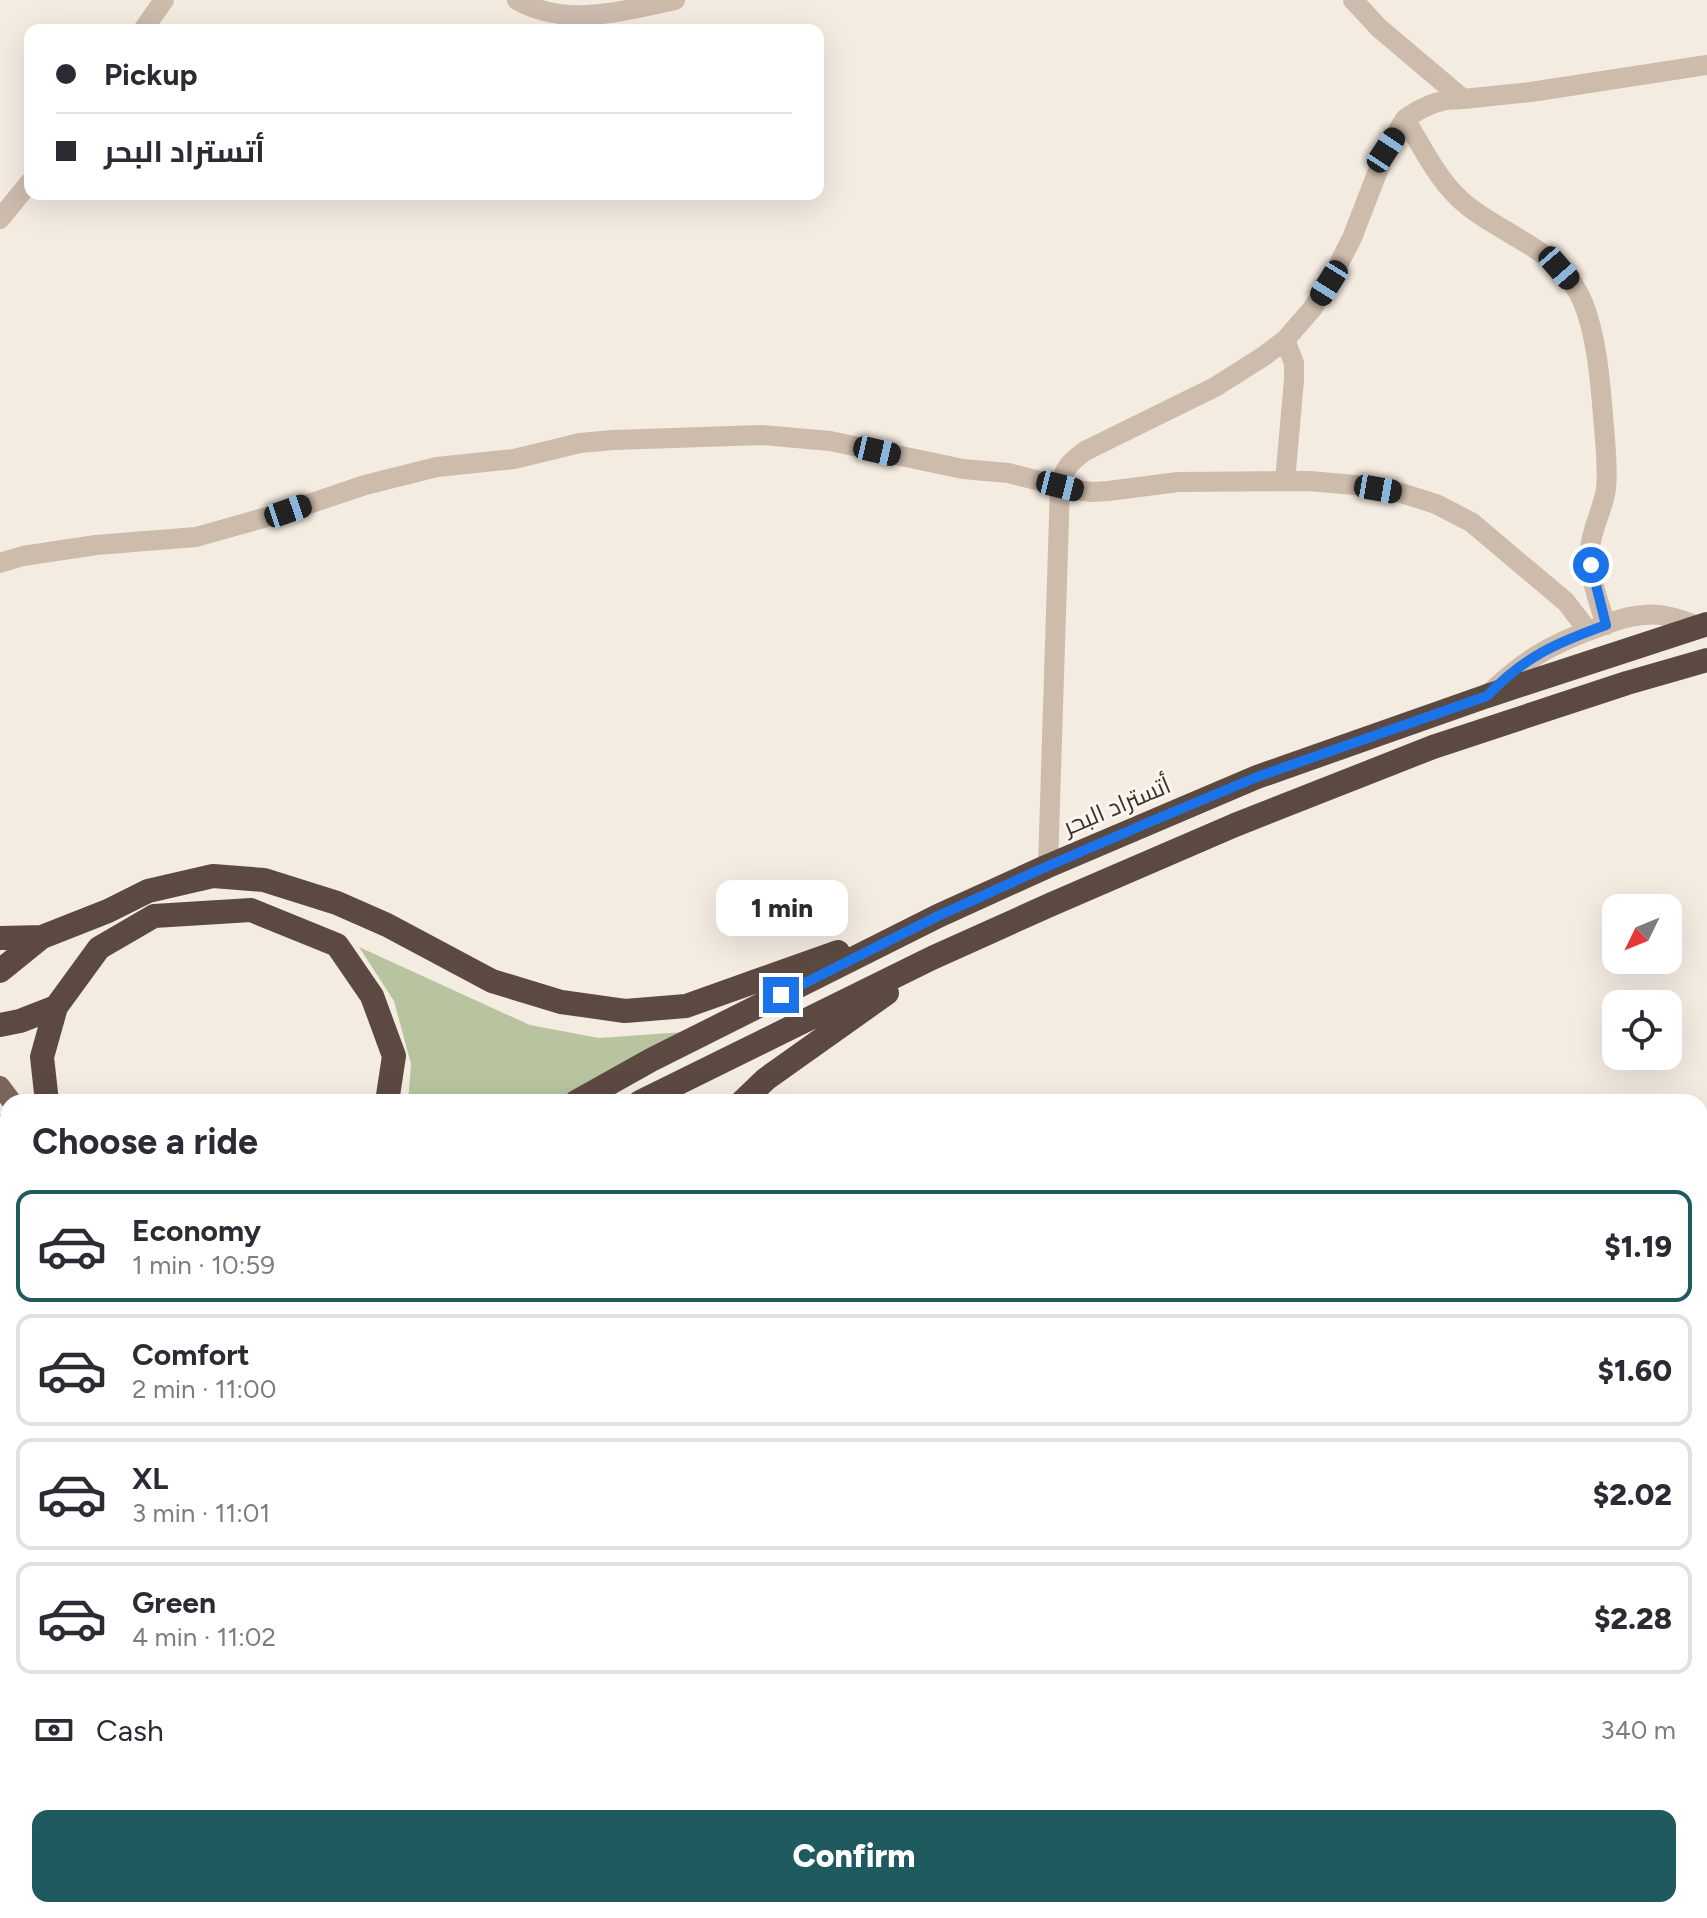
<!DOCTYPE html>
<meta charset="utf-8">
<style>
body{margin:0;font-family:Figtree,Cairo,sans-serif;background:#f7f7f7;color:#2b2b33;height:100vh;display:flex;flex-direction:column;font-size:30px;white-space:nowrap}
*{box-sizing:border-box;margin:0}
p{font-size:26px;color:#7c7c81}
.icon{flex:none;width:44px;height:44px;fill:none;stroke:currentColor;stroke-width:2;stroke-linecap:round;stroke-linejoin:round}
.map{position:relative;flex:1;overflow:hidden}
.sheet{position:absolute;left:0px;top:1094px;width:1708px;height:824px;display:flex;flex-direction:column;background:#fff;border-radius:24px 24px 0 0;box-shadow:0 8px 32px #0002}
.sheet>*{flex:none}
.guide{position:absolute;left:24px;top:24px;width:800px;height:176px;border-radius:16px;box-shadow:0 8px 32px #0002;display:grid;align-content:center;height:176px;padding:0 32px;background:#fff}
.needle{width:52px;rotate:227deg}
.fabs{position:absolute;left:1602px;top:894px;display:grid;gap:16px}
.fabs a{display:grid;place-items:center;width:80px;height:80px;border-radius:16px;background:#fff;box-shadow:0 8px 32px #0002;font-size:40px}
.end{position:absolute;width:36px;height:36px;margin:-18px;border:10px solid #1a73e8;background:#fff;box-shadow:0 0 0 4px #fff}
.from{border-radius:50%}
.bubble{position:absolute;height:56px;border-radius:16px;background:#fff;box-shadow:0 8px 32px #0002;font-size:26px;font-weight:800;line-height:56px;text-align:center}
.car{position:absolute;width:24px;height:48px;margin:-24px -12px;border-radius:10px;box-shadow:0 0 6px 2px #0007;background:linear-gradient(#222 24%,#8ab4d8 0 40%,#222 0 76%,#8ab4d8 0 86%,#222 0)}
.guide b{display:flex;align-items:center;gap:28px;height:76px;font-size:30px}
.guide b+b{border-top:2px solid #e1e1e2}
.guide i{width:20px;height:20px;background:#2b2b33}
ul{padding:0;list-style:none}
li{display:flex;align-items:center;gap:24px;height:112px;margin:0 16px 12px;padding:0 16px;border:4px solid #e1e1e2;border-radius:16px}
li div{flex:1}
li b{display:block;font-size:30px}
li em{font-style:normal;font-weight:800}
li.current{border-color:#1f5a5e}
li>.icon{width:72px;height:72px;stroke-width:1.5}
h2{padding:0 32px;font-size:36px;line-height:96px}
.pay{display:flex;align-items:center;gap:20px;height:88px;padding:0 32px;font-size:30px}
.pay p{margin-inline-start:auto}
.button{display:flex;gap:16px;margin-top:auto;padding:16px 32px}
.button a{flex:1;height:92px;border-radius:16px;background:#1f5a5e;color:#fff;font-size:32px;font-weight:800;line-height:92px;text-align:center}
.map>svg:first-child{display:block}
.green{fill:#b8c4a0}
.lines{fill:none;stroke-linecap:round;stroke-linejoin:round}
.minor{stroke:#cdbbac;stroke-width:20}
.major{stroke:#7d675c;stroke-width:20}
.highway{stroke:#5c4a42;stroke-width:24}
.route{stroke:#1a73e8;stroke-width:10}
.labels{text-anchor:middle;stroke-width:6;stroke-linejoin:round;paint-order:stroke}
.street-label{font-size:24px;fill:#3b302b;stroke:#fbf5ee}
</style>
<div class="map">
<svg width="1707" height="1918" viewBox="0 0 1707 1918">
<rect width="100%" height="100%" fill="#f4ebe1"/>
<path class="green" d="M359,947L530,1025L599,1038L685,1032L551,1102H408L411,1064L394,1001Z"/>
<g class="lines">
<path class="minor" d="M517,0C566,28 623,11 675,0
M1353,0L1379,28L1463,99L1531,92L1707,65
M143,30L164,0
M1405,119C1424,150 1440,185 1469,207C1505,235 1555,250 1578,292C1597,327 1601,389 1604,428C1606,449 1608,469 1606,489C1603,509 1592,528 1590,548C1588,574 1598,600 1606,625
M0,219L30,182
M1285,481L1294,380V363L1285,340
M0,563L23,556L96,545L196,537L288,511L365,485L437,467L514,459L580,443L613,440L762,435L830,441L963,469L1008,473L1076,490L1092,492L1108,491L1178,482L1309,481L1355,485L1398,492L1436,504L1471,522L1566,602L1588,631
M1487,696C1520,662 1551,644 1596,628C1612,622 1627,616 1644,615C1663,613 1680,619 1698,626
M1048,866L1060,486C1064,467 1071,462 1085,451L1215,387L1264,356L1285,340L1312,309L1329,283L1352,238L1386,150L1405,119L1419,110L1432,104L1446,100L1463,99
M1700,1755L1707,1753
M0,1808L8,1811
M112,1910L115,1918
M233,1910L240,1918
M665,1910L666,1918
M1164,1918L1188,1910"/>
<path class="major" d="M0,1086L12,1102
M0,1124L8,1136
M505,1910L508,1918"/>
<path class="highway" d="M0,938L42,937L108,911L148,891L213,876L264,880L337,903L387,925L492,981L561,1002L625,1011L686,1006L838,952
M0,971L42,937
M0,1025L20,1021L56,1007
M47,1102L42,1057L56,1007L99,948L154,916L251,910L337,945L372,996L394,1056L387,1102
M576,1102L651,1060L938,916L1048,866L1257,777L1487,696L1707,624
M640,1102L932,958L1052,904L1235,825L1433,747L1627,683L1707,660
M742,1102L766,1079L887,993
M0,1166L8,1185
M0,1406L8,1401
M0,1437L8,1432
M0,1484L8,1479"/>
</g>
<g class="lines">
<path class="route" d="M781,995L938,916L1048,866L1152,821L1257,777L1487,696C1524,657 1556,643 1606,625L1591,565"/>
</g>
<g class="labels">
<g class="street-label">
<text transform="translate(1117 806) rotate(-23)" y="8">أتستراد البحر</text>
</g>
</g>
</svg>
<div class="fabs">
<a><svg class="needle" viewBox="-14 -14 28 28"><path d="M0-13l5 13h-10z" fill="#e53935"/><path d="M0 13l5-13h-10z" fill="#7c7c81"/></svg></a>
<a><svg class="icon" aria-label="locate" viewBox="0 0 24 24"><circle cx="12" cy="12" r="6"/><path d="M12 2v4M12 18v4M2 12h4M18 12h4"/></svg></a>
</div>
<i class="end from" style="left:1591px;top:565px"></i>
<i class="end" style="left:781px;top:995px"></i>
<div class="bubble" style="left:716px;top:880px;width:132px">1 min</div>
<i class="car" style="left:1386px;top:150px;rotate:33deg"></i>
<i class="car" style="left:1559px;top:268px;rotate:139deg"></i>
<i class="car" style="left:1329px;top:283px;rotate:212deg"></i>
<i class="car" style="left:877px;top:451px;rotate:103deg"></i>
<i class="car" style="left:1060px;top:486px;rotate:104deg"></i>
<i class="car" style="left:1378px;top:489px;rotate:100deg"></i>
<i class="car" style="left:288px;top:511px;rotate:71deg"></i>
<div class="guide">
<b><i class="from"></i>Pickup</b>
<b><i></i>أتستراد البحر</b>
</div>
<section class="sheet">
<h2>Choose a ride</h2>
<ul>
<li class="current"><svg class="icon" aria-label="car" viewBox="0 0 24 24"><path d="M5 17H2v-5l4-1 3-4h7l3 4 3 1v5h-3M9 17h6M6 11h13"/><circle cx="7" cy="17" r="2"/><circle cx="17" cy="17" r="2"/></svg><div><b>Economy</b><p>1 min · 10:59</p></div><em>$1.19</em></li>
<li><svg class="icon" aria-label="car" viewBox="0 0 24 24"><path d="M5 17H2v-5l4-1 3-4h7l3 4 3 1v5h-3M9 17h6M6 11h13"/><circle cx="7" cy="17" r="2"/><circle cx="17" cy="17" r="2"/></svg><div><b>Comfort</b><p>2 min · 11:00</p></div><em>$1.60</em></li>
<li><svg class="icon" aria-label="car" viewBox="0 0 24 24"><path d="M5 17H2v-5l4-1 3-4h7l3 4 3 1v5h-3M9 17h6M6 11h13"/><circle cx="7" cy="17" r="2"/><circle cx="17" cy="17" r="2"/></svg><div><b>XL</b><p>3 min · 11:01</p></div><em>$2.02</em></li>
<li><svg class="icon" aria-label="car" viewBox="0 0 24 24"><path d="M5 17H2v-5l4-1 3-4h7l3 4 3 1v5h-3M9 17h6M6 11h13"/><circle cx="7" cy="17" r="2"/><circle cx="17" cy="17" r="2"/></svg><div><b>Green</b><p>4 min · 11:02</p></div><em>$2.28</em></li>
</ul>
<div class="pay"><svg class="icon" aria-label="cash" viewBox="0 0 24 24"><path d="M3 7h18v10H3z"/><circle cx="12" cy="12" r="2"/></svg>Cash<p>340 m</p></div>
<div class="button"><a>Confirm</a></div>
</section>
</div>
